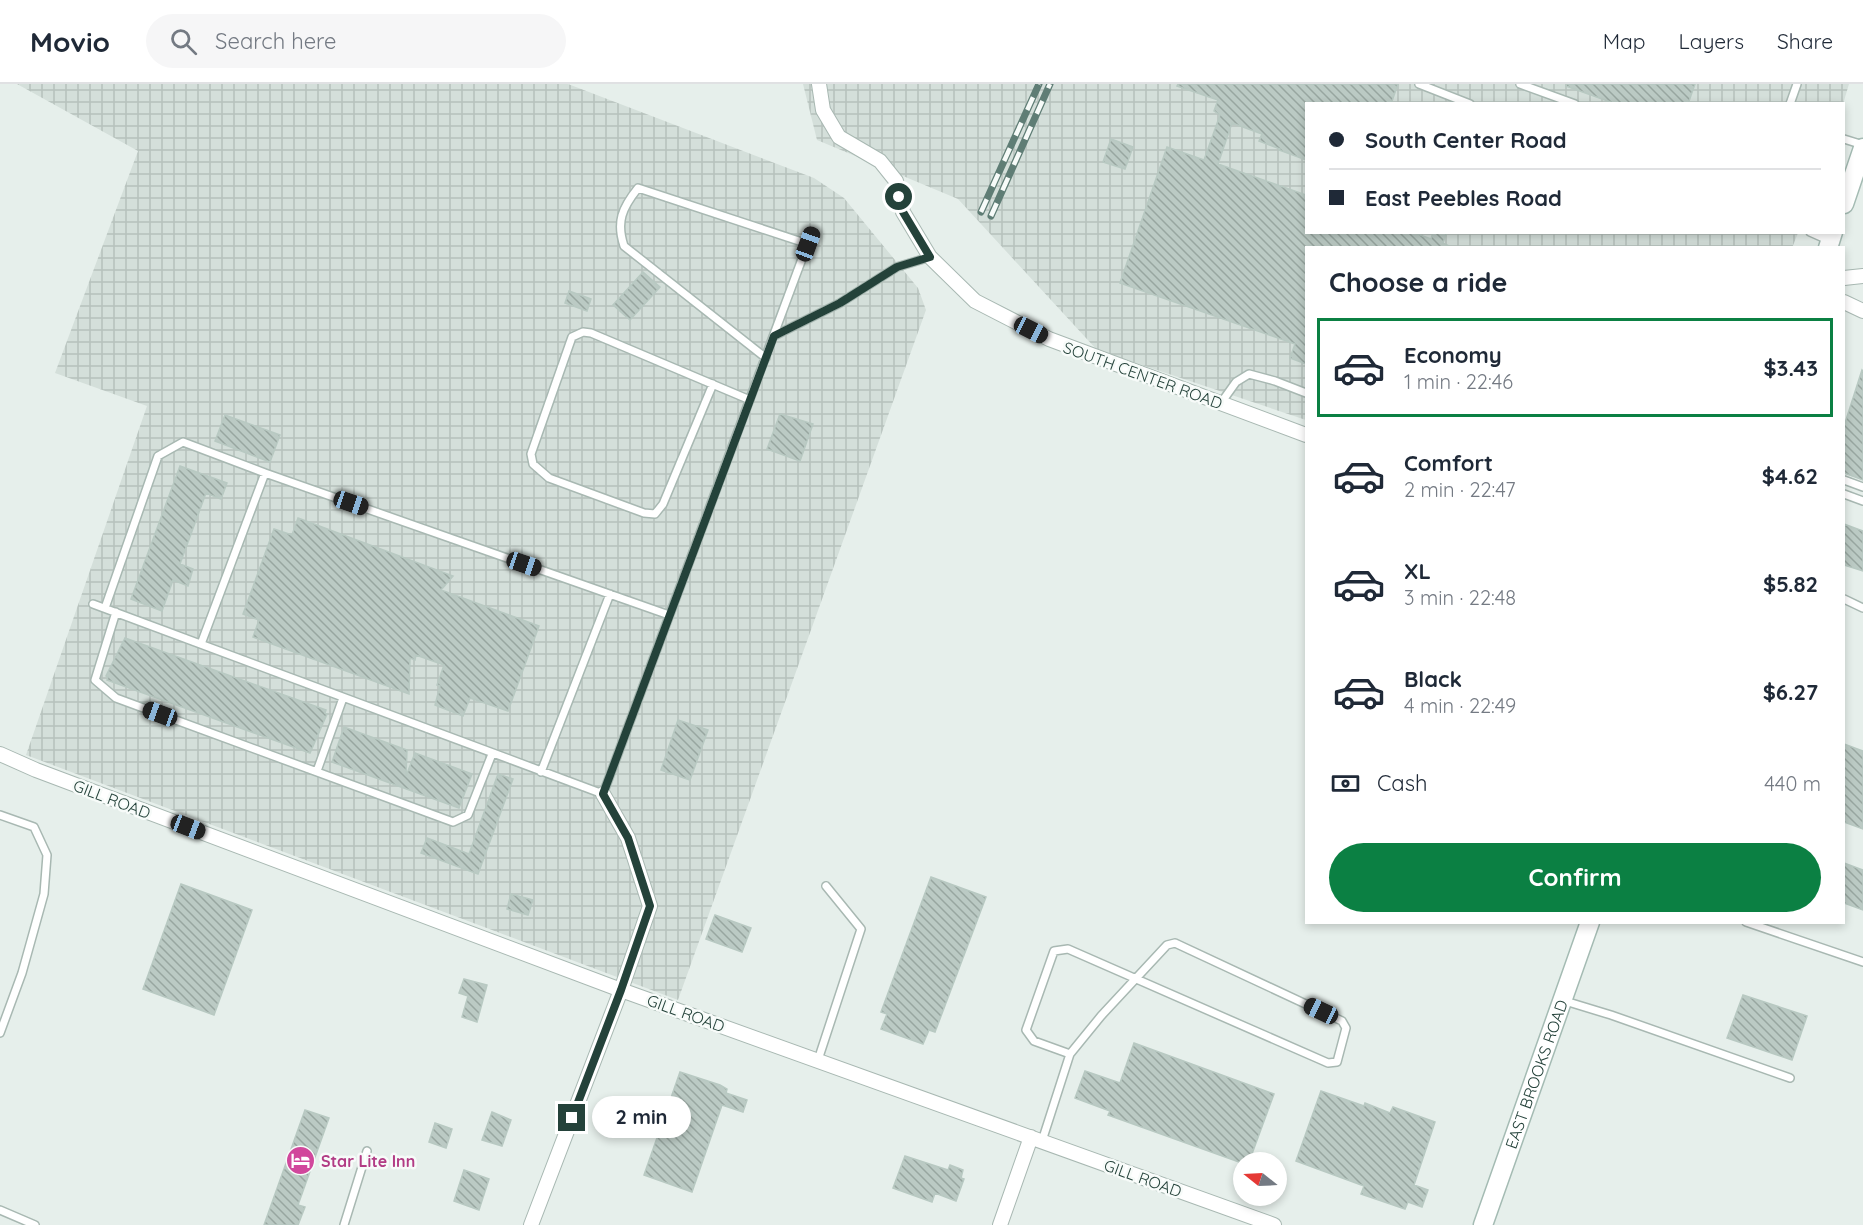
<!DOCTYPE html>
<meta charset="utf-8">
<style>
body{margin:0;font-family:Quicksand,sans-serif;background:#f6f6f7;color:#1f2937;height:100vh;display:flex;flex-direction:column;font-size:22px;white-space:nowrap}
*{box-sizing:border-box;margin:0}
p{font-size:20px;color:#747a83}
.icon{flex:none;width:33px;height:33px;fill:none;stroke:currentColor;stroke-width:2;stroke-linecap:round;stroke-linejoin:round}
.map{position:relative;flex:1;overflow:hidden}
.details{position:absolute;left:1305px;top:162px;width:540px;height:678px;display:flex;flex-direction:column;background:#fff;border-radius:0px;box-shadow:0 3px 9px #0003}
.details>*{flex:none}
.top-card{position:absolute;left:1305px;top:18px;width:540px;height:132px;border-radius:0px;box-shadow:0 3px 9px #0003;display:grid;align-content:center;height:132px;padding:0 24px;background:#fff}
.needle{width:39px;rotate:288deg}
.fabs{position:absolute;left:1233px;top:1068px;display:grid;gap:12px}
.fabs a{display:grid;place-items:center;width:54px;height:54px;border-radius:50%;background:#fff;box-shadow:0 3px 9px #0003;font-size:30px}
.end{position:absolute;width:27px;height:27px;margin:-14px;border:8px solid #24423a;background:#fff;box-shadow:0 0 0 3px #fff}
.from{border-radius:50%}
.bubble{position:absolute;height:42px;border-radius:21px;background:#fff;box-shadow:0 3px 9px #0003;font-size:20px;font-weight:800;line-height:42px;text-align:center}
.car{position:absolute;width:18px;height:36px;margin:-18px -9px;border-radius:8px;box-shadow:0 0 4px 2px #0007;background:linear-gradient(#222 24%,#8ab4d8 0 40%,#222 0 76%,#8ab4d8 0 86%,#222 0)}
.top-card b{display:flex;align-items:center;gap:21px;height:57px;font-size:22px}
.top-card b+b{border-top:2px solid #e0e1e3}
.top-card i{width:15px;height:15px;background:#1f2937}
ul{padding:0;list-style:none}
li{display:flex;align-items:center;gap:18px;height:99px;margin:0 12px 9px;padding:0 12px;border:3px solid transparent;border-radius:0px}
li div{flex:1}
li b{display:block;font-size:22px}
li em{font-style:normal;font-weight:800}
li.selected{border-color:#0b8043}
li>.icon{width:54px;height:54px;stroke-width:1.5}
h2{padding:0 24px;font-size:27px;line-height:72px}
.pay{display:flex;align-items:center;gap:15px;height:66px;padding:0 24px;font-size:22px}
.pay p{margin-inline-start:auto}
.cta{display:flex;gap:12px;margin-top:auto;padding:12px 24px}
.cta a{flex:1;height:69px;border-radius:36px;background:#0b8043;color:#fff;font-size:24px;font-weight:800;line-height:69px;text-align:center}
header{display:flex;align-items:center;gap:36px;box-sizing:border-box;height:84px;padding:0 30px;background:#fff;border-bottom:2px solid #e0e1e3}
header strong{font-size:28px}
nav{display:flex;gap:33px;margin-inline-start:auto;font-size:21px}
.search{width:420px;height:54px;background:#f6f6f7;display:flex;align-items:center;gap:15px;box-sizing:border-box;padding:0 21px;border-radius:33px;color:#747a83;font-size:22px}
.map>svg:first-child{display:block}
.industrial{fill:url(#industrial-grid)}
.building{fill:url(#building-back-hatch);stroke:#b8c9c2;stroke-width:1.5}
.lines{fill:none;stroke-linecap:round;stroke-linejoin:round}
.lane-casing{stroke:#a8b8b2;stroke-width:10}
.street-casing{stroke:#a8b8b2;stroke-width:16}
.secondary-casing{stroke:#a4bbb3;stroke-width:21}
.lane{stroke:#fff;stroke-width:7}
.street{stroke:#fff;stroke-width:14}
.secondary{stroke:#fff;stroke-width:18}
.rail-casing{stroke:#5f7d75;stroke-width:7}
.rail{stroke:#f7fbf9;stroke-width:4.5;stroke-dasharray:14;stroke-linecap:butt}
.route{stroke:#24423a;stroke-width:8}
.labels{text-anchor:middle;stroke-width:5;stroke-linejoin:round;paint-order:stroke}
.street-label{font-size:16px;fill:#24423a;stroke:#f7fbf9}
.hotel-label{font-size:16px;font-weight:bold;fill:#b23c85;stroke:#f7fbf9;text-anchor:start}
</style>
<header>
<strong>Movio</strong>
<div class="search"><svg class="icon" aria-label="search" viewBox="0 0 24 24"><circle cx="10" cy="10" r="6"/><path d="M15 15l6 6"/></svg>Search here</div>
<nav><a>Map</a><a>Layers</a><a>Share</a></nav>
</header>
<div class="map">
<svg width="1863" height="1141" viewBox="0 0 1863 1141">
<defs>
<pattern id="industrial-grid" width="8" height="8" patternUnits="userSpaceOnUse" patternTransform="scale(1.5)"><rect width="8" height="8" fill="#d4dfda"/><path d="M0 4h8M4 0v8" fill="none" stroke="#b6c1bc"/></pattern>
<pattern id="building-back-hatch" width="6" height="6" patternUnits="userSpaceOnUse" patternTransform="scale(1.5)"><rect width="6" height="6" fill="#bbcac4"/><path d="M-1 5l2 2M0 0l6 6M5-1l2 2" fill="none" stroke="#98a6a0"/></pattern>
</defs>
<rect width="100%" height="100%" fill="#e6efeb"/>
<path class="industrial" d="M17,0H568L814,94L844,114L918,204L926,226L678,916L26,671L147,322L55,289L138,67Z
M803,0H1849L1843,20H1306V148L1798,149L1792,164H1306V336L1097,266L958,115L817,56Z"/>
<path class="building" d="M1178,0H1398L1391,20H1306V76L1279,66L1280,65L1259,57L1262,50L1232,39L1218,80L1306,111V148H1412L1431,155L1433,148H1447L1443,159L1449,162V164H1306V280L1290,274L1295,260L1120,199L1167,63L1204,76L1220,31L1214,27L1218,16L1177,2Z
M1567,0H1695L1688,20H1616L1566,2Z
M1111,55L1133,63L1125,85L1103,78Z
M643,188L660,203L630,236L613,221Z
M569,207L591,215L587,227L565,219Z
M1862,286L1863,287V396L1844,389V342Z
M780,330L813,340L800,377L767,365Z
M225,331L280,351L270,378L215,357Z
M180,382L227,399L221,415L206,409L180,480L193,485L188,502L173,496L162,527L131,515Z
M298,434L453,492L441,506L539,542L508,627L470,614L463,632L435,621L440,602L437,601L444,581L416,571L415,576L410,574L409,610L253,553L259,536L243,530L274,445L292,451Z
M1844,440L1863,447V487L1844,481Z
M125,554L326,626L325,629L327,630L310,669L107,596L108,593L106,592Z
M678,636L708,646L690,696L661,686Z
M344,643L407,666L406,692L415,669L472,690L459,724L332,678Z
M1844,660L1863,667V745L1844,738Z
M498,690L513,695L478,790L421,769L427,754L469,770Z
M1844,779L1863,786V826L1844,819Z
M931,793L986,813L935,948L929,946L923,960L881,945L887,930L881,928Z
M181,800L252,826L214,931L143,905Z
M511,810L533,816L528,831L507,825Z
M715,831L751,844L742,868L706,855Z
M464,895L487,901L477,938L462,933L468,912L459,909Z
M1743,911L1807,932L1792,976L1727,954Z
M1134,959L1274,1010L1249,1078H1239L1108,1031L1110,1027L1075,1014L1085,987L1120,999Z
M680,988L720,1001L727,1005L726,1009L747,1016L743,1028L722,1021L692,1108L644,1091Z
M1321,1007L1364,1022L1365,1019L1390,1029L1393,1023L1435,1038L1414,1101L1428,1106L1422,1123L1408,1118L1405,1125L1361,1110L1364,1102L1296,1077Z
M305,1026L329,1034L298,1121L305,1123L298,1141H264Z
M492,1028L511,1036L502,1062L482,1056Z
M435,1039L452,1045L446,1064L429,1058Z
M905,1072L948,1086L950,1081L963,1086L961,1094L964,1095L956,1117L935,1109L932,1118L893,1104Z
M464,1086L489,1095L479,1126L454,1117Z"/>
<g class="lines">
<defs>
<path id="lane" d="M1419,0L1470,20
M1520,0L1575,20
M1790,20L1797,0
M1844,55L1863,61
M1810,148L1828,156
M774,252L840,219L897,183L930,173
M766,274L624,162C616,138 622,124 638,104L808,160
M713,300L663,420L655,430L644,429L549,394L533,380L531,370L572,253L583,248L591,249L750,316
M1221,319L1236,298L1249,290L1275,297L1306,309
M1844,396L1863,403
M1844,410L1863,417
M1844,515L1863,524
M93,520L603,710L812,148
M105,524L158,372L183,358L265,389
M116,528L95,596L116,614L453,738L468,731L492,670
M201,560L265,389L669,531
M317,687L343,614
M541,688L610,510
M0,731L34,743L47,771L44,810L22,889L0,949
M1746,838L1863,878
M1565,917L1611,931L1790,994
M818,976L861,845L826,802
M1042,1057L1070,970L1034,957L1026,946L1054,867L1068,865L1328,979L1337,978L1346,944L1342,937L1175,859L1167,861L1101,932L1070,970
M0,1126L35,1141
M344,1141L367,1067"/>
<path id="street" d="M819,0L823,26L839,53L880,77L896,97L903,128L930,173L975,217L1049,255L1306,351
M1844,194L1863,192
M1844,218L1863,227
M0,670L36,686L621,906L1274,1141
M531,1141L621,906L650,822L628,754L603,710
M1000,1141L1031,1053"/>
<g id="secondary">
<path d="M1844,120L1863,64"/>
<path d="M1828,164L1833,148"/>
<path id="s1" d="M1483,1141L1590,838"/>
</g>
</defs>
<use href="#lane" class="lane-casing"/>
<use href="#street" class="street-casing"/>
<use href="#secondary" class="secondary-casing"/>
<use href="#lane" class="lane"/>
<use href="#street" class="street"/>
<use href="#secondary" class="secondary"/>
<defs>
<path id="rail" d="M981,128L1039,0
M991,132L1050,0"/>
</defs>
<use href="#rail" class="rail-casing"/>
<use href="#rail" class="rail"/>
</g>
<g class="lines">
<path class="route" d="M572,1034L621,906L650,822L628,754L603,710L774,252L840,219L897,183L930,173L903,128L899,113"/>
</g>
<defs>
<symbol id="hotel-disc" viewBox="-11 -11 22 22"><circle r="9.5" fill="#d1479c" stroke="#f7fbf9"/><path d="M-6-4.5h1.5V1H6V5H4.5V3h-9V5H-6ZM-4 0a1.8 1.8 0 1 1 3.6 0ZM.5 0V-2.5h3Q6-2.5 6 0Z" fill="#fff"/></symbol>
</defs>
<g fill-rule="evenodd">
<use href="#hotel-disc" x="284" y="1060" width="33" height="33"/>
</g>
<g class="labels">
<g class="street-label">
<text transform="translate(1143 291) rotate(20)" y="6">SOUTH CENTER ROAD</text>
<text transform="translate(112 715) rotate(21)" y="6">GILL ROAD</text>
<text transform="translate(686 929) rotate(20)" y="6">GILL ROAD</text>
<text dy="6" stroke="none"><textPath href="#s1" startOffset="160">EAST BROOKS ROAD</textPath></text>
<text transform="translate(1143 1094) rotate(20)" y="6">GILL ROAD</text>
</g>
<g class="hotel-label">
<text x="321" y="1083">Star Lite Inn</text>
</g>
</g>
</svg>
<div class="fabs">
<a><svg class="needle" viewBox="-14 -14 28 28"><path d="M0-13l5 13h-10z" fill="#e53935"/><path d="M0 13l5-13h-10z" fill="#747a83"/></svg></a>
</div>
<i class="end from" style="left:899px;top:113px"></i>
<i class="end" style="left:572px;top:1034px"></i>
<div class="bubble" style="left:592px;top:1012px;width:99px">2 min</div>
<i class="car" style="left:808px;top:160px;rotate:20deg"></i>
<i class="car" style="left:1031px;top:246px;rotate:117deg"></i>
<i class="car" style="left:351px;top:419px;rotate:109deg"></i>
<i class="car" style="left:524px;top:480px;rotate:109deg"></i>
<i class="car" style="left:160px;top:630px;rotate:290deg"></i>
<i class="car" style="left:188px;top:743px;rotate:111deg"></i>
<i class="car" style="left:1321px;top:927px;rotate:295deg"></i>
<div class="top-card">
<b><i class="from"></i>South Center Road</b>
<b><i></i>East Peebles Road</b>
</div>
<section class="details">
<h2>Choose a ride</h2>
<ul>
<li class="selected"><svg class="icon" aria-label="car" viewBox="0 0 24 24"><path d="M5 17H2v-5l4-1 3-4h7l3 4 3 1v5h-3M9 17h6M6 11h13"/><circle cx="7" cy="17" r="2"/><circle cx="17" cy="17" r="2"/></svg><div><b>Economy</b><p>1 min · 22:46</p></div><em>$3.43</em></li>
<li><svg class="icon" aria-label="car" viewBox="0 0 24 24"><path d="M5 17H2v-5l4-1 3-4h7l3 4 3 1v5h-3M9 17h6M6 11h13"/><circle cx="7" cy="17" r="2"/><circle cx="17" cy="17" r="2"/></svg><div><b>Comfort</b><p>2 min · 22:47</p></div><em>$4.62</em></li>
<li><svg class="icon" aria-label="car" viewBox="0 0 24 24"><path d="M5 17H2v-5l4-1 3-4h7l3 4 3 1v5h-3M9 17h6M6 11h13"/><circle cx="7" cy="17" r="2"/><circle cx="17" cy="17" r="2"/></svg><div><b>XL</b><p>3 min · 22:48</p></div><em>$5.82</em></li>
<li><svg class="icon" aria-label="car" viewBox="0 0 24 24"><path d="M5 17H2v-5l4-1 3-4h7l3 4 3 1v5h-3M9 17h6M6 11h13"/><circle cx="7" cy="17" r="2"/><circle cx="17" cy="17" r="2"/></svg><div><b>Black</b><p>4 min · 22:49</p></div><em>$6.27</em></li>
</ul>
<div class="pay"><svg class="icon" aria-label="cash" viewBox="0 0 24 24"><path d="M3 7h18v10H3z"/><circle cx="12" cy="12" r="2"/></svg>Cash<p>440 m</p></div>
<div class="cta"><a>Confirm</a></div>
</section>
</div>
